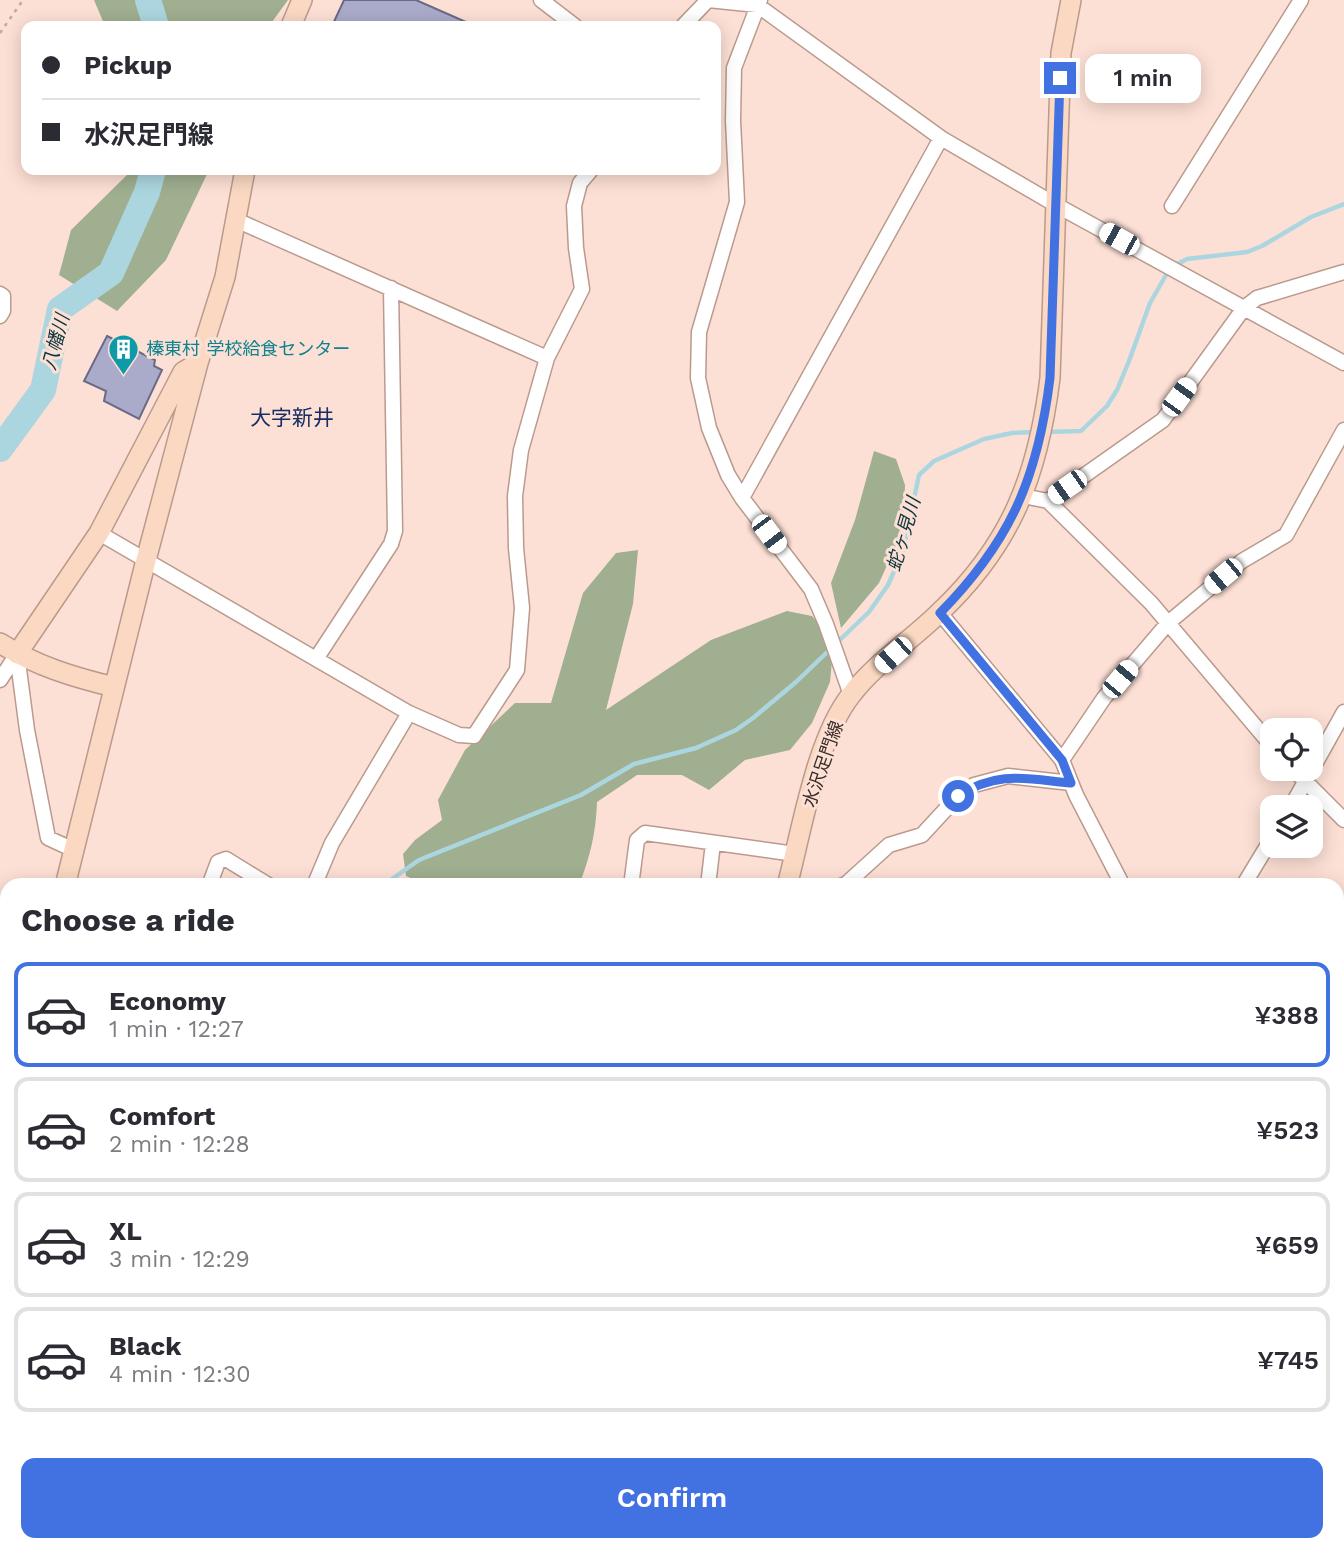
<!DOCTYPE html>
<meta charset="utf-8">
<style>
body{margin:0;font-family:"Work Sans","Noto Sans JP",sans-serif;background:#f2f2f3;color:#2b2b33;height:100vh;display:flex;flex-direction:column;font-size:26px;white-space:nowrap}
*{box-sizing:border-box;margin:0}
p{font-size:23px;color:#7c7c81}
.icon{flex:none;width:38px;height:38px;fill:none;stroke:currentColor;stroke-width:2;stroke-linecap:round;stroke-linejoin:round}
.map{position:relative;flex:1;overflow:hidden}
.panel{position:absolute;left:0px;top:878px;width:1344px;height:674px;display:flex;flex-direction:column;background:#fff;border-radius:21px 21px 0 0;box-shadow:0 4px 18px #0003}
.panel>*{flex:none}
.top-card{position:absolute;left:21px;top:21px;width:700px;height:154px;border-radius:14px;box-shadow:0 4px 18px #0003;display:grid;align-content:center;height:154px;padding:0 21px;background:#fff}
.tools{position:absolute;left:1260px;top:718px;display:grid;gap:14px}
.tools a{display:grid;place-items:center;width:63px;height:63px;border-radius:14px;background:#fff;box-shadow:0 4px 18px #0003;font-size:35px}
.end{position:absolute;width:32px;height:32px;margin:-16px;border:9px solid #4271e2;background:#fff;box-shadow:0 0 0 4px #fff}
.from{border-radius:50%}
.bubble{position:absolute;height:49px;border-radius:14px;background:#fff;box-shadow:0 4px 18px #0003;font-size:23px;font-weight:600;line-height:49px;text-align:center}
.car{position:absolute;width:21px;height:42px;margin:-21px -10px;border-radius:9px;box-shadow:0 0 5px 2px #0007;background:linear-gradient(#fff 24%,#345 0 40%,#fff 0 76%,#345 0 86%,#fff 0)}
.top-card b{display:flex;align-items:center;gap:24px;height:66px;font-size:26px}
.top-card b+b{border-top:2px solid #e1e1e2}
.top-card i{width:18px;height:18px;background:#2b2b33}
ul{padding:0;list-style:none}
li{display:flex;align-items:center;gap:21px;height:105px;margin:0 14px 10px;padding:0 7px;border:4px solid #e1e1e2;border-radius:14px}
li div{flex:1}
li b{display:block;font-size:26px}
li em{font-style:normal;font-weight:600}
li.on{border-color:#4271e2}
li>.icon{width:63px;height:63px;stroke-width:1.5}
h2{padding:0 21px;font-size:32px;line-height:84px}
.button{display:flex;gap:14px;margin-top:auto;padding:14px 21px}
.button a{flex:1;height:80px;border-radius:14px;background:#4271e2;color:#fff;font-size:28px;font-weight:600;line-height:80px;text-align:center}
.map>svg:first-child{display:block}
.forest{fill:#a0af90}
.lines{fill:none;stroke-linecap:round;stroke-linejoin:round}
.stream{stroke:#acd6df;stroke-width:4.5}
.river{stroke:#acd6df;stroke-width:26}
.building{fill:#aaaaca;stroke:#6a6a86;stroke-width:2}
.street-casing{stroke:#bb9a8d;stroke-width:17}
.secondary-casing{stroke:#bb9a8d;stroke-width:22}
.path{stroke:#c1a99f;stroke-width:2.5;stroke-dasharray:3.5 5;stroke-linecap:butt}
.street{stroke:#fff;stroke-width:14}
.secondary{stroke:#fad8c2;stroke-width:19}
.route{stroke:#4271e2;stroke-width:9}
.labels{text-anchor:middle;stroke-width:6;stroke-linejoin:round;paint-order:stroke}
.culture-label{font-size:18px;fill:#0d838f;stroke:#fde0d5;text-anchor:start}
.street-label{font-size:18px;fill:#392c27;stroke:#fde0d5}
.water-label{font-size:19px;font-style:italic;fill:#0c353c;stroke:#fde0d5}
.quarter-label{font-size:21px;fill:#172d63;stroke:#fde0d5}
</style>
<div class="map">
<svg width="1344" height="1552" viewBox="0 0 1344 1552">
<rect width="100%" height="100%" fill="#fde0d5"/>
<path class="forest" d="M94,0H288L269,26H105Z
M129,170H209L166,260L117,311L59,275L71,230L128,174Z
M874,451L896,459L905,485L904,514L895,548L879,583L841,628L831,583L855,520Z
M638,550L633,604L606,710L711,640L787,611L812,616L823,629L832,661L830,682L812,723L790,750L745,760L709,790L682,775H637L597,802C596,833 590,857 579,885H426L406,876L403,854L415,840L442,820L438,800L465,750L515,703H551L583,593L616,553Z"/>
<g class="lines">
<path class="stream" d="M1046,432L1081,431L1107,406L1117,390L1129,361L1150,303L1170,268L1187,259L1247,252L1262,246L1311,217L1344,204
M382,886L419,860L581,795L634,764L696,748L736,730L753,718L796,682L869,612L888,585L903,551L919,475L934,461L984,439L1012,433L1034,432
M161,1545L162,1552"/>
<path class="river" d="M148,0L156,26
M0,449L43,390L60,309L111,273L147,192L153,170"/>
</g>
<path class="building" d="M344,0H416L475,26H332Z
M107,336L155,360L154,366L162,370L139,419L104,401L106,391L84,381Z
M1344,1216V1253L1342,1251L1339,1255L1337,1223Z"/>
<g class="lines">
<defs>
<path id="street" d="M541,0L575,26
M708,0L757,5L941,138L1056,205L1344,363
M760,0L734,68L733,121L737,202L699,332L698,378L709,428L728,475L742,498L811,589L826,624L851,695
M683,26L708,0
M1172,206L1301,0
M236,220L547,358
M0,294L3,296V311L0,316
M1023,496L1048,501L1151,603L1272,746
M742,498L941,138
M1048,501L1163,420L1244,308L1257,298L1344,272
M99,533L409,713L459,735L474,736L517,670L522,608L516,548L515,496L521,450L547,358L582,289L576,248L574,206L580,183L591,170
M940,613L1062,760L1076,795L1123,886
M17,654L27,730L48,838L74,850
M316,659L391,544L395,531L391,288
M0,680L17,654
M1062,760L1104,698L1168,623L1242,561L1286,535L1344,430
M1292,768L1344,820
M1291,807L1344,712
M209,886L218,862L226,859L270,886
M314,886L332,843L409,713
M631,886L637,840L645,833L795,854
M708,886L713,843
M841,886L846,884L889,845L922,835L958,796L974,785L1008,776L1071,783
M1243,886L1272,838
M1337,1049L1344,1054
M0,1191L7,1188
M1337,1448L1344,1438
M1337,1462L1344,1463
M894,1545L901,1552
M52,1552L55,1545
M315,1552V1545
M476,1552L478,1545
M770,1552L777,1545
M1233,1552L1240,1545"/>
<path id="secondary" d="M291,26L302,0
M0,643C36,666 73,677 114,687
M17,654L99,533L183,372L198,363
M65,886L146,560L198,363L225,277L245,170
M787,886C802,830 816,739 851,695C875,663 912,640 940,612C1012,544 1038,474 1050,378L1061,53L1071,0
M640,1552L644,1545"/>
</defs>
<use href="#street" class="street-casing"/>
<use href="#secondary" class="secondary-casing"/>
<path class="path" d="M0,33L23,0
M0,1352L7,1355
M0,1532L7,1535
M27,1545L38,1551"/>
<use href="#street" class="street"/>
<use href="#secondary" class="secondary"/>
</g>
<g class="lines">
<path class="route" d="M958,796C998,770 1027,779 1071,783L1062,760L940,613C1011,541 1038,477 1050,378L1060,78"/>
</g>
<defs>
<symbol id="building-pin" viewBox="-11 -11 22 30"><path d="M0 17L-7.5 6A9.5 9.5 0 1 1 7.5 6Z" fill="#0f9aa8" stroke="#fde0d5"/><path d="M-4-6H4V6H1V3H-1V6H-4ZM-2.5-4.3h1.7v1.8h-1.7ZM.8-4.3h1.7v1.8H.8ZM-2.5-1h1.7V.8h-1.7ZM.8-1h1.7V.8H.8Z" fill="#fff"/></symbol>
</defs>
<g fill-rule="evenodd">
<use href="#building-pin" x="106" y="332" width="35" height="47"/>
</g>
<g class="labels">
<g class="culture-label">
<text x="146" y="355">榛東村 学校給食センター</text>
</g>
<g class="street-label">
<text transform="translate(823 764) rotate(-71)" y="6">水沢足門線</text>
</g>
<g class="water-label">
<text transform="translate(55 342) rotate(-75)" y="7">八幡川</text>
<text transform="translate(903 534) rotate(-74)" y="7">蛇ヶ見川</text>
</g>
<g class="quarter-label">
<text x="292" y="425">大字新井</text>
</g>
</g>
</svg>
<div class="tools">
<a><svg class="icon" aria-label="locate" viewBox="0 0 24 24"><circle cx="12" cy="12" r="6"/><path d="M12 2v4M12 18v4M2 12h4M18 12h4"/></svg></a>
<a><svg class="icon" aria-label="layers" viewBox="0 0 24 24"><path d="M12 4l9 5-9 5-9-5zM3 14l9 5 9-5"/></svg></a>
</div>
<i class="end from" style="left:958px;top:796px"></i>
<i class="end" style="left:1060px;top:78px"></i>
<div class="bubble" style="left:1085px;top:54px;width:116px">1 min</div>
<i class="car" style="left:1119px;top:239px;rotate:299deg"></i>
<i class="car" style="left:1179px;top:397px;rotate:36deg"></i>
<i class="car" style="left:1067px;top:487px;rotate:235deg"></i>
<i class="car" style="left:769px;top:534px;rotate:143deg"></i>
<i class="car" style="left:1223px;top:576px;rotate:230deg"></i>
<i class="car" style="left:893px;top:655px;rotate:228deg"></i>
<i class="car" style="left:1120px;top:679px;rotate:40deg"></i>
<div class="top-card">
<b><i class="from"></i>Pickup</b>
<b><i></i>水沢足門線</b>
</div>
<section class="panel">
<h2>Choose a ride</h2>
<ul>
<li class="on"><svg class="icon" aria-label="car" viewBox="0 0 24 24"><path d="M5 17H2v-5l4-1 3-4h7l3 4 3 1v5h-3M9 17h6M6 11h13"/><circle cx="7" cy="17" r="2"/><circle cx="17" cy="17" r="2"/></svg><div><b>Economy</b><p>1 min · 12:27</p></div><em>¥388</em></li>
<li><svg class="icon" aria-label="car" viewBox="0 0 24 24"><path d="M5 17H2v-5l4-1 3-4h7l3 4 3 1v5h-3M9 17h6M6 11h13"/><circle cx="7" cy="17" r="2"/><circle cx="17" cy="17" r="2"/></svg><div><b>Comfort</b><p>2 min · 12:28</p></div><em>¥523</em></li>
<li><svg class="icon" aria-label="car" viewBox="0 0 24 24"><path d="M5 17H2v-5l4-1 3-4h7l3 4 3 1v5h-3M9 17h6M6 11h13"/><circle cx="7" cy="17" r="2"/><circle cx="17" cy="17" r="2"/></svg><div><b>XL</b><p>3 min · 12:29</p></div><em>¥659</em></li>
<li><svg class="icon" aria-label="car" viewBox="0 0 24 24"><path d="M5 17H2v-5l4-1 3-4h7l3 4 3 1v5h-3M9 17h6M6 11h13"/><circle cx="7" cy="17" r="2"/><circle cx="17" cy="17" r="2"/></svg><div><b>Black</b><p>4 min · 12:30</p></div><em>¥745</em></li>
</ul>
<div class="button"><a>Confirm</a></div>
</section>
</div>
